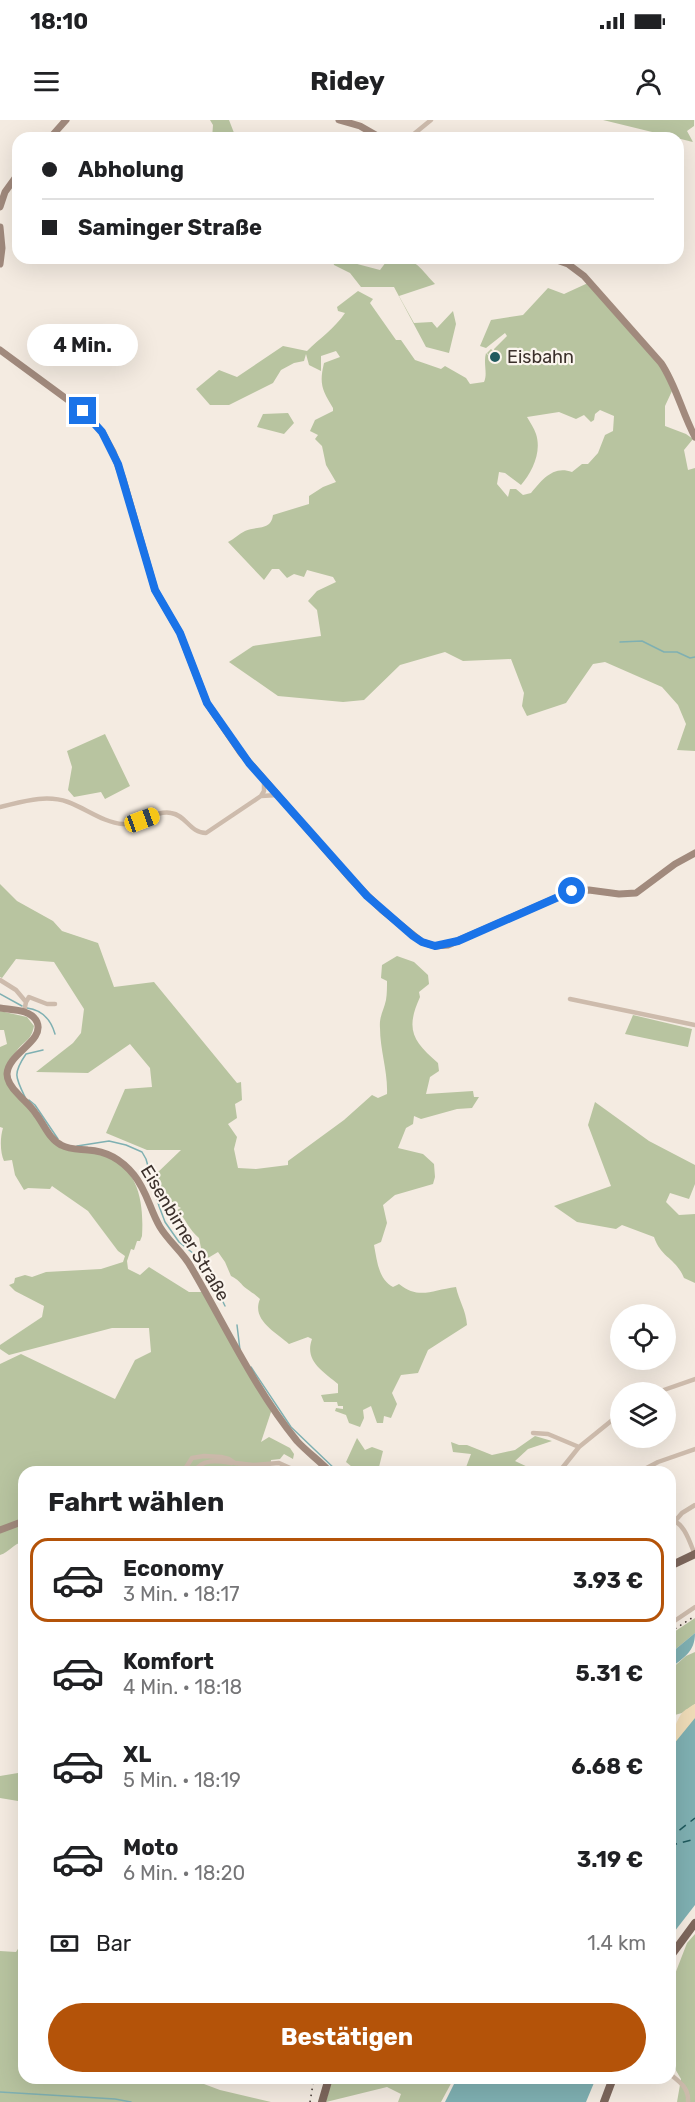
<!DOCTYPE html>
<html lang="de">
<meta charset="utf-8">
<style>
body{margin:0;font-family:Rubik,sans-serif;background:#f6f6f6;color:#202124;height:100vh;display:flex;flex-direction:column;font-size:22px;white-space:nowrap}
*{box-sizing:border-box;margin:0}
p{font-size:20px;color:#757577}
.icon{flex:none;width:33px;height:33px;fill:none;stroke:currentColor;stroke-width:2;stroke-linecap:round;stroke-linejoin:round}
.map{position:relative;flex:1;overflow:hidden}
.panel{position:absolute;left:18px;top:1346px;width:658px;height:618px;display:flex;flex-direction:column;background:#fff;border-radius:18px;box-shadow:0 6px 24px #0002}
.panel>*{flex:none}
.guide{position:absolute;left:12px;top:12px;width:672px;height:132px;border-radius:18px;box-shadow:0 6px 24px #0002;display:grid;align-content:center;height:132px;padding:0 30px;background:#fff}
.tools{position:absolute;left:610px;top:1184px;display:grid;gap:12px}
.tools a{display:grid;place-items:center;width:66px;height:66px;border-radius:50%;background:#fff;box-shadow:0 6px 24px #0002;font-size:30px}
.end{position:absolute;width:27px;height:27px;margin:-14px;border:8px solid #1a73e8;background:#fff;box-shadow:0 0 0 3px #fff}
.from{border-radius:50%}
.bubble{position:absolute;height:42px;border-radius:21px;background:#fff;box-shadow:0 6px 24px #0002;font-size:20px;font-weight:700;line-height:42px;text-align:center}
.car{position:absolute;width:18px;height:36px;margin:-18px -9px;border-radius:8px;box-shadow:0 0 4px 2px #0007;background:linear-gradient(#f5c518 24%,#345 0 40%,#f5c518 0 76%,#345 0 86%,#f5c518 0)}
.guide b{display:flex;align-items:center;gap:21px;height:57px;font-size:22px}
.guide b+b{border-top:2px solid #e0e0e0}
.guide i{width:15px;height:15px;background:#202124}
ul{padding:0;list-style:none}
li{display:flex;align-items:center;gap:18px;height:84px;margin:0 12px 9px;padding:0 18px;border:3px solid transparent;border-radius:18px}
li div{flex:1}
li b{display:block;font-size:22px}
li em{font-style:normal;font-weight:700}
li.on{border-color:#b45309}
li>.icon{width:54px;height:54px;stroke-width:1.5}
h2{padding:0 30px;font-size:27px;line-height:72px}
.pay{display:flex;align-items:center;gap:15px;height:66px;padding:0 30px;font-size:22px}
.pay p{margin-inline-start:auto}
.primary-button{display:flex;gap:12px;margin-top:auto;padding:12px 30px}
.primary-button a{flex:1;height:69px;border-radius:36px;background:#b45309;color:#fff;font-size:24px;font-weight:700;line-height:69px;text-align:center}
.status{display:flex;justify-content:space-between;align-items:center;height:42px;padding:0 30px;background:#fff;direction:ltr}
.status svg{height:16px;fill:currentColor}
header{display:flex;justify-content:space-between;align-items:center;height:78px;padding:0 30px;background:#fff;font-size:27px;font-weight:700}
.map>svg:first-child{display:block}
.green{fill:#b8c4a0;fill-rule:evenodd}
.sand{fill:#efdcb8}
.water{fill:#7fb0b2}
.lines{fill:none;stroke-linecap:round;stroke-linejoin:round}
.stream{stroke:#7fb0b2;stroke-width:1.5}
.ferry{stroke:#1f5a5e;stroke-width:1.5;stroke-dasharray:8 6;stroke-linecap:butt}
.street{stroke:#cdbbac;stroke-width:4.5}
.secondary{stroke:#a18a7d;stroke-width:7}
.primary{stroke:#7d675c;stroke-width:8}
.rail{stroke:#3b302b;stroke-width:1.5;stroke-dasharray:1.5 4.5;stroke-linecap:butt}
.route{stroke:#1a73e8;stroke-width:8}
.poi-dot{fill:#1f5a5e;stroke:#fbf5ee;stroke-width:2}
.labels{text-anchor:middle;stroke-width:4.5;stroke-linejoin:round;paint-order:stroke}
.poi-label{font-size:18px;fill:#3b302b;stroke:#fbf5ee;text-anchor:start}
.street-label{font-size:18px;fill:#3b302b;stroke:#fbf5ee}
</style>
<div class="status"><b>18:10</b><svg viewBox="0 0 49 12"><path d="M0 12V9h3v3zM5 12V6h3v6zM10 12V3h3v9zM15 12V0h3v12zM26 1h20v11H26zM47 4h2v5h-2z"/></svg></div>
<header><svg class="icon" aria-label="menu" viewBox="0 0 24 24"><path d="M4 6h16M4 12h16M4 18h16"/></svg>Ridey<svg class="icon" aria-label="person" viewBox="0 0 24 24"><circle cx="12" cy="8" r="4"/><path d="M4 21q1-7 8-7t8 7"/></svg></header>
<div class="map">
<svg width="695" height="1982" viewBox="0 0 695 1982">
<rect width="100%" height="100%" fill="#f4ebe1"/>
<path class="green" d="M210,0H229L236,18H212L213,5Z
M603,0H694V6L687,11L693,22Z
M332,138H341L342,140L380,150L389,138C417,138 417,145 435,164L399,176L414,203L432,202L437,208L453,191L456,204L449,233L426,227L394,167H361L350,153L334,145Z
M588,163L667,254L672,271L665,286V306L686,314L693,319L684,330L688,350L695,348V631L677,630L686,604L678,585L662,567L605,542L593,544L566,583L527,596L522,586L524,573L511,539L463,541L445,532L400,545L364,580L343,582L278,576L229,542L253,526L321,516L317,490L308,481L317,471L336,462L333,457L307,450L304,457L294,454L287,458L279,449H272L264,460L228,422C234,419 239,414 245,411C256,406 271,411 273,395L309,384V376L323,367L336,362L326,345L322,326L315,319L318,315L310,311L315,300L333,291V288C322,270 319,264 324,243L340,237L336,231L321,236V251L309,245L306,234L304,241L294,243L281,250L273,263L229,285H210L196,269L219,250L237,257L283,226L307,231C319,219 335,208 345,193L338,191L337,187L358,171L373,179L370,183L396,220H401L415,240L441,249L445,246L466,258L470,264L484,262C488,254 483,243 486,233L496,243L487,233L491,229L495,233L494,229L507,216L505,213L486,228L480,226L491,200L523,195L548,168L564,174ZM600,290L614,296L613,311L605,315L598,333L588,344H582L572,352C553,345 542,360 531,373L523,375L516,369H510L508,377L497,364L499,352L505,353L521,365C532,352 542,332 536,314C534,308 530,302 527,297L559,292L576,299L584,295L591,302L594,300L595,294Z
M288,293L294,303L284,314L257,307L263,294Z
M105,614L130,666L105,679L101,672L74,677L68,670L72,647L67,631Z
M0,764L17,781L53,801L62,811L98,823L114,867L154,862L237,963L241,962L242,980L235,984L237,998L228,1004L237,1017L234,1029L238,1048L256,1049L288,1045V1041L344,1000L372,975L378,978L387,974C388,952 380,930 380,908C379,896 384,890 386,880C387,874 387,867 387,861L381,858L382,845L397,836L414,842L428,855L429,864L419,872L420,877C405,910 413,921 438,943L439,951L430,957L426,974L473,971L474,977H479L472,988L457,989L421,999L414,996L413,1004L406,1008L398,1028L423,1034L434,1044L435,1057L433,1064L395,1075L383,1085L387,1103L381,1122L374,1125C377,1140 378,1159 393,1167L399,1164C419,1180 432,1170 456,1167C459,1181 466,1190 467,1205L428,1230L418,1253L401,1255L392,1273L397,1284L391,1298L384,1296L383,1303H377L371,1286L363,1290L364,1298L360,1307L349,1303L346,1295L335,1291L336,1288L343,1289V1286H338L337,1282H324L321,1275L338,1273V1264C323,1251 304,1241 312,1219L308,1217L289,1224C276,1212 251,1200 260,1179C255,1174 252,1173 247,1169C240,1164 242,1162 231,1156L225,1142L218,1132L208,1138L202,1133L199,1118C189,1110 186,1099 177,1090L181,1088C166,1080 161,1070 155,1055L181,1030H147L106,1013L125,969L152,967L150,948L130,924L88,953L36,952L73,923L81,913L84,889L54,842L16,839L2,858L0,857Z
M0,891L27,897L34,906C31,920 27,919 18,929C12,937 8,946 5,955L56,1025C71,1028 87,1030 102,1034C139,1046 144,1083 142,1116L140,1121H137L134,1130L131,1129L127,1141L128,1149L140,1155L149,1147L189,1172H202L272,1289L261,1322L269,1317L290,1328L294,1334L293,1339L284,1334L280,1339L271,1340L270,1352H24V1421C11,1425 10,1432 0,1435V1244L21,1234L115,1279L135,1240L151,1232L149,1208H112L9,1235L0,1229V1225L42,1197L44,1186L15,1171L9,1165L14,1163L15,1158L25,1155L32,1157L46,1152L101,1149L123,1142L125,1136L118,1131L88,1091L52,1066L50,1069L28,1068L24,1070L15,1055L12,1040L4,1041C0,1033 0,1017 3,1008L0,1007V927L7,924L4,910H0Z
M633,895L692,909L688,927L625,914Z
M595,982L649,1021L695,1045V1064L689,1079L670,1073L666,1082L679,1095L695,1094V1163L684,1158C676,1138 661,1138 654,1117L622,1105L616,1109L577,1102L554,1086L611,1066L588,1005Z
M535,1316L552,1321L528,1329L515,1341L532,1349L528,1351H456L465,1350L471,1334L453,1332L451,1322L459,1325H467L492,1335L515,1330Z
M357,1318L365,1330L372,1327L383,1331L378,1351H357L346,1342Z
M695,1498V1513L671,1533V1514Z
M695,1532V1584L682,1593L671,1596L670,1550L686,1536Z
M24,1652V1682L0,1678V1656Z
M695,1814V1982H677L681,1959L671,1942L670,1867L687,1823Z
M24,1819V1958H188L220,1970L271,1982H0V1831L16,1832Z
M366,1958H454L441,1982H398L401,1974L387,1967L326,1982L331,1961L344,1960L352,1964Z"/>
<path class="sand" d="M695,1584V1598L674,1636C667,1626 675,1602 682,1593C685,1590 691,1586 695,1584Z"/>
<path class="water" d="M695,1513C695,1532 684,1537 671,1548V1533Z
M695,1598V1785L671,1816V1640L674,1636L673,1625Z
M457,1958H596L586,1982H445Z"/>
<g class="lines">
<path class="stream" d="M620,522L642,521L664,532H677L690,538L695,537
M0,874L22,886
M27,888C42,890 51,900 55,914
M25,977C15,957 13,953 26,934L43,930
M29,980L35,985L58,1019
M77,1026L109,1021L126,1025L142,1032L146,1039L159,1086L165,1102L179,1122L204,1142L225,1186
M237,1205L240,1230
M251,1247L291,1307L338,1352
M0,1972L115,1979L131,1982"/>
<path class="ferry" d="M670,1720L672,1716L695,1698
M670,1723L672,1725L695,1719"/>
<path class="street" d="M327,18L344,15L368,18
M409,18L431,0
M261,676L264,671V660
M0,687C22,682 45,674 68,682C85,688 104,703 123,704C139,705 155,690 171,693C186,695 190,713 206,713L261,676L278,675
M0,860L16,870L26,882L24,892
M570,879L695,905
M26,882L29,877L47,884H55
M658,1272L695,1259
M533,1313L548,1314L579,1327
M183,1352L192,1338L204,1336L221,1337L229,1339L235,1343L253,1345L279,1343L299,1352
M194,1352C202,1338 218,1341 232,1343
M559,1352L579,1327L621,1293
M639,1352L658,1342L695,1329
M670,1400C684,1401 690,1423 695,1435
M676,1400L682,1393L695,1385
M670,1504L695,1487
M670,1954C680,1962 689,1968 688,1982"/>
<path class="secondary" d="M339,0L360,6L381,18
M50,18L66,0
M0,87L5,72L18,54
M0,107L2,128L0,144
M551,138L568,144L584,156L661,243C676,265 682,293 695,317
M0,230L83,291L102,312L113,332L123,359L155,470L180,513L207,583L241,633L350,758L382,790L422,822L435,826L448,825L572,771L589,770L619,774L636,773L675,744L695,733
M0,888C12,890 31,889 37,902C45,921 8,933 7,954C7,962 13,969 18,974C24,981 31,986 36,994C44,1004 49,1019 61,1025C70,1030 79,1029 88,1030C107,1031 122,1040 134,1055C147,1071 150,1090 160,1107C169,1122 183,1132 191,1147C225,1205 254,1268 297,1321C307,1332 320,1341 330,1352
M0,1410L24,1401"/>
<path class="primary" d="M670,1446L695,1434
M670,1837L695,1803
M322,1982L329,1958
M604,1982L613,1958"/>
<path class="rail" d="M670,1512L695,1496
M310,1982L314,1958"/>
</g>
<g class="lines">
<path class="route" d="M83,291L102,312L118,344L155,470L180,513L207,583L249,643L367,776L413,816L422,822L435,826L458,821L572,771"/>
</g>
<circle class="poi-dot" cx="495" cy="237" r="6"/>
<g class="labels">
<g class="poi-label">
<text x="507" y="243">Eisbahn</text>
</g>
<g class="street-label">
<text transform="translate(185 1113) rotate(59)" y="6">Eisenbirner Straße</text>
</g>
</g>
</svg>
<div class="tools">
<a><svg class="icon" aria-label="locate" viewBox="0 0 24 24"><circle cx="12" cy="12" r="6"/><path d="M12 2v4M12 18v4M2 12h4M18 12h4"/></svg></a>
<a><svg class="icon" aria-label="layers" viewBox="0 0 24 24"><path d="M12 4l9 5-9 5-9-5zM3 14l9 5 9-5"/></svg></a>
</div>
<i class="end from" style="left:572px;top:771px"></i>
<i class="end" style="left:83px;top:291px"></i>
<div class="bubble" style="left:27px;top:204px;width:111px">4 Min.</div>
<i class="car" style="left:142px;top:700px;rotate:70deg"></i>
<div class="guide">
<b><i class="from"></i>Abholung</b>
<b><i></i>Saminger Straße</b>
</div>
<section class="panel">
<h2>Fahrt wählen</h2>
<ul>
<li class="on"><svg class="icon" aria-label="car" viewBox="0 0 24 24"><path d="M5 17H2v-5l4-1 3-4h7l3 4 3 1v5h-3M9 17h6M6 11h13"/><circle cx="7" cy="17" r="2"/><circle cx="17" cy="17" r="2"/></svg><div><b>Economy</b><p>3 Min. · 18:17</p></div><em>3.93 €</em></li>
<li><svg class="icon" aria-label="car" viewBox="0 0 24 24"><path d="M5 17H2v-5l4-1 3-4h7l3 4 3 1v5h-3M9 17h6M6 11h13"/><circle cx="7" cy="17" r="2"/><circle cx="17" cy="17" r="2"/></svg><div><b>Komfort</b><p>4 Min. · 18:18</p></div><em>5.31 €</em></li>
<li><svg class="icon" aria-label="car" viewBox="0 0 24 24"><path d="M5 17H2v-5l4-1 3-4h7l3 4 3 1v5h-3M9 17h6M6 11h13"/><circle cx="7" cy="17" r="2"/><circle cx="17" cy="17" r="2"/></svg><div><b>XL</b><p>5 Min. · 18:19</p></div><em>6.68 €</em></li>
<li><svg class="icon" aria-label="car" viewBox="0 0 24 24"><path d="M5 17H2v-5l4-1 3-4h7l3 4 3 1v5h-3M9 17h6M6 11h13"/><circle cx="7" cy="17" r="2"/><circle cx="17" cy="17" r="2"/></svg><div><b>Moto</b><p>6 Min. · 18:20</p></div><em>3.19 €</em></li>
</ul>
<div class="pay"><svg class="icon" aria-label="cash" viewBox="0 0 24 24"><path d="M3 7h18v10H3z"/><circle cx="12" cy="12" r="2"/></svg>Bar<p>1.4 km</p></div>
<div class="primary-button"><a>Bestätigen</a></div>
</section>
</div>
